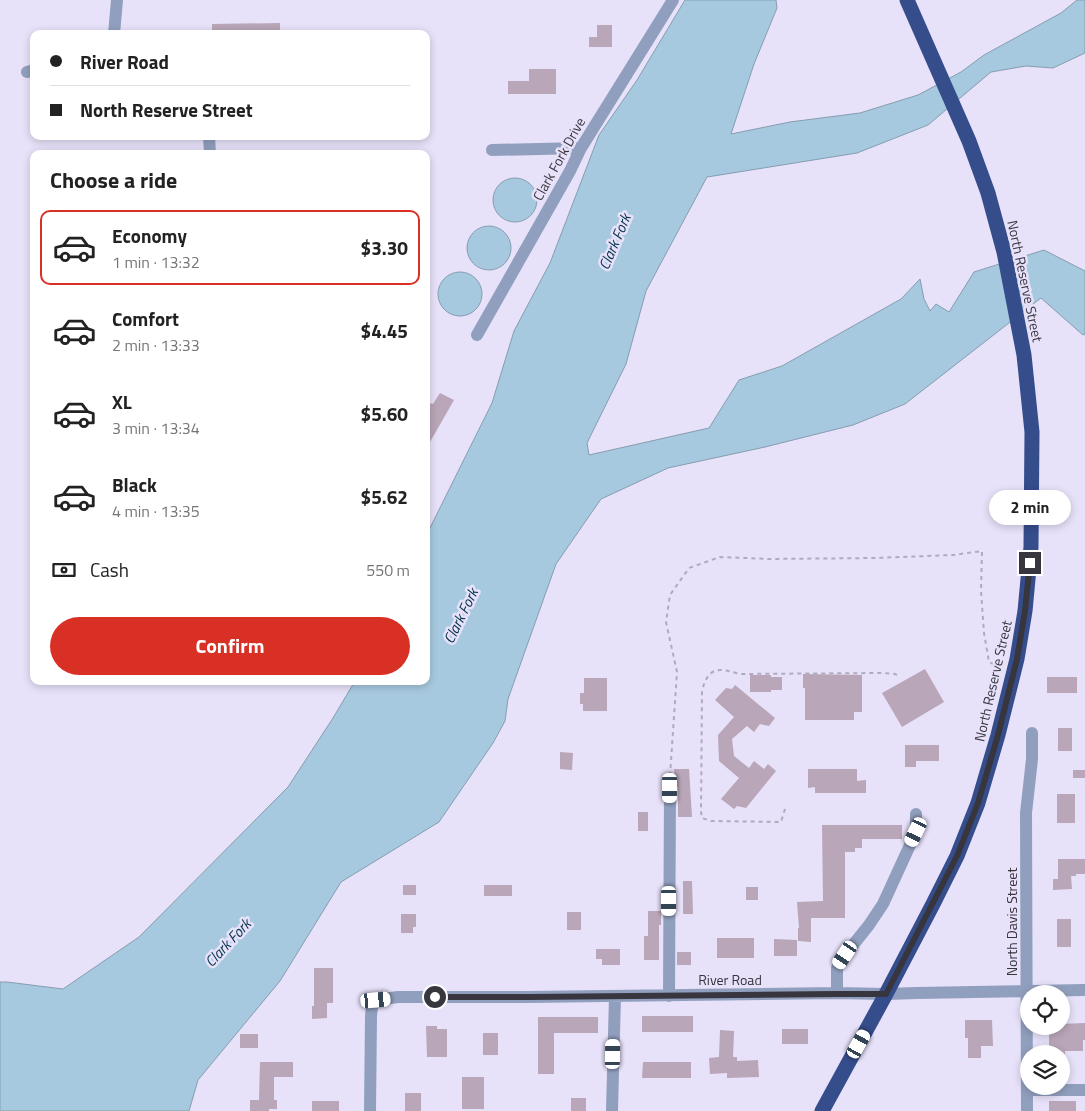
<!DOCTYPE html>
<meta charset="utf-8">
<style>
body{margin:0;font-family:"Titillium Web",sans-serif;background:#f6f6f6;color:#222;height:100vh;display:flex;flex-direction:column;font-size:19px;white-space:nowrap}
*{box-sizing:border-box;margin:0}
p{font-size:16px;color:#767676}
.icon{flex:none;width:28px;height:28px;fill:none;stroke:currentColor;stroke-width:2;stroke-linecap:round;stroke-linejoin:round}
.map{position:relative;flex:1;overflow:hidden}
.sheet{position:absolute;left:30px;top:150px;width:400px;height:535px;display:flex;flex-direction:column;background:#fff;border-radius:10px;box-shadow:0 2px 8px #0003}
.sheet>*{flex:none}
.banner{position:absolute;left:30px;top:30px;width:400px;height:110px;border-radius:10px;box-shadow:0 2px 8px #0003;display:grid;align-content:center;height:110px;padding:0 20px;background:#fff}
.tools{position:absolute;left:1020px;top:985px;display:grid;gap:10px}
.tools a{display:grid;place-items:center;width:50px;height:50px;border-radius:50%;background:#fff;box-shadow:0 2px 8px #0003;font-size:25px}
.end{position:absolute;width:22px;height:22px;margin:-11px;border:6px solid #37353e;background:#fff;box-shadow:0 0 0 2px #fff}
.from{border-radius:50%}
.bubble{position:absolute;height:35px;border-radius:18px;background:#fff;box-shadow:0 2px 8px #0003;font-size:16px;font-weight:700;line-height:35px;text-align:center}
.car{position:absolute;width:15px;height:30px;margin:-15px -8px;border-radius:6px;box-shadow:0 0 4px 1px #0007;background:linear-gradient(#fff 24%,#345 0 40%,#fff 0 76%,#345 0 86%,#fff 0)}
.banner b{display:flex;align-items:center;gap:18px;height:48px;font-size:19px}
.banner b+b{border-top:1px solid #e0e0e0}
.banner i{width:12px;height:12px;background:#222}
ul{padding:0;list-style:none}
li{display:flex;align-items:center;gap:15px;height:75px;margin:0 10px 8px;padding:0 10px;border:2px solid transparent;border-radius:10px}
li div{flex:1}
li b{display:block;font-size:19px}
li em{font-style:normal;font-weight:700}
li.active{border-color:#d93025}
li>.icon{width:45px;height:45px;stroke-width:1.5}
h2{padding:0 20px;font-size:22px;line-height:60px}
.pay{display:flex;align-items:center;gap:12px;height:55px;padding:0 20px;font-size:19px}
.pay p{margin-inline-start:auto}
.action{display:flex;gap:10px;margin-top:auto;padding:10px 20px}
.action a{flex:1;height:58px;border-radius:30px;background:#d93025;color:#fff;font-size:20px;font-weight:700;line-height:58px;text-align:center}
.map>svg:first-child{display:block}
.water{fill:#a7c9df;stroke:#859daf}
.building{fill:#b9a6b8}
.lines{fill:none;stroke-linecap:round;stroke-linejoin:round}
.path{stroke:#afabbe;stroke-width:2;stroke-dasharray:4 4;stroke-linecap:butt}
.minor{stroke:#919fbe;stroke-width:12}
.highway{stroke:#364d8c;stroke-width:15}
.route{stroke:#37353e;stroke-width:6}
.labels{text-anchor:middle;stroke-width:5;stroke-linejoin:round;paint-order:stroke}
.street-label{font-size:14px;fill:#37353e;stroke:#e7e1f9}
.water-label{font-size:15px;font-style:italic;fill:#03334a;stroke:#e7e1f9}
</style>
<div class="map">
<svg width="1085" height="1111" viewBox="0 0 1085 1111">
<rect width="100%" height="100%" fill="#e7e1f9"/>
<path class="water" d="M685,0H776L777,8L754,64L731,134L790,122L860,113L918,95L961,72L984,55L1061,13L1077,0H1085V53L1053,68L1026,66L991,72L928,125L857,153L707,177L646,291L626,364L587,443L589,455L709,428L739,380L782,366L901,299L920,279L924,299L930,311L936,304L949,312L974,272L1044,250L1085,271V334L1083,335L1041,298L905,404L853,425L765,447L668,468L601,499L556,564L508,699L505,721L493,743L439,822L341,882L280,981L198,1080L189,1111H0V982H7L63,989L139,937L288,787L333,718L355,681H426V536L492,403L514,331L550,263L599,135L637,80Z
M493 200a22 22 0 1 1 44 0a22 22 0 1 1-44 0Z
M467 248a22 22 0 1 1 44 0a22 22 0 1 1-44 0Z
M438 294a22 22 0 1 1 44 0a22 22 0 1 1-44 0Z"/>
<path class="building" d="M280,23V34H212V24Z
M597,25H612V47H589V37H597Z
M529,69H556V94H508V81H529Z
M440,393L454,400L426,449V402L433,404Z
M925,669L944,702L902,727L882,693Z
M803,674L862,675V712H854V720H805V688H803Z
M750,675H771V677H782V690H771V692H750Z
M1047,677H1077V693H1047Z
M584,678H607V711H583V704H580V693H584Z
M735,685L775,718L769,726L760,724L754,732L747,726L732,739L734,756L749,768L754,761L764,769L768,764L776,771L746,808L737,806L734,809L721,799L739,778L719,761L718,735L734,717L715,700L726,688L732,689Z
M1058,728H1072V751H1058Z
M905,745H939V761H916V767H905Z
M560,752L573,753L572,770L560,769Z
M674,769H689L692,817H678V788L675,782Z
M808,769H857V781L866,780V793H815V787L808,788Z
M1073,770H1085V778H1073Z
M1057,794H1075V823H1057Z
M638,812H648V831H638Z
M822,825H902V839H862V848H855V852H845V918H811V942L798,941V928H799L797,902L823,901Z
M1058,859H1085V874H1076V876H1071L1072,889L1053,890V879H1058Z
M683,881H692L693,914H683Z
M403,885H416V895H403Z
M484,885H512V896H484Z
M746,887H758V900H746Z
M648,911H661V925H659V960H644V936H648Z
M567,912H581V930H567Z
M401,914H416V927H413V933H401Z
M1057,919H1071V947H1057Z
M717,938H754V958H717Z
M774,939L797,940V956H774Z
M596,949H620V965H602V959H596Z
M677,952H691V965H677Z
M314,968H333V1003H327V1018L312,1019V1006H314Z
M642,1016H693V1032H642Z
M538,1017H598V1033H554V1074H538Z
M965,1020H992L993,1046H981V1058H968V1038H965Z
M1085,1023V1040H1083V1051H1065V1054H1049V1031H1052V1026H1061V1024Z
M426,1026H437V1029H447V1057H427Z
M782,1029H808V1044H782Z
M720,1030L734,1031L733,1057H737V1061L758,1060L759,1077L727,1078V1073L710,1074L709,1058L719,1057Z
M483,1033H498V1055H483Z
M240,1034H258V1048H240Z
M260,1062H293V1077H274V1100H277V1109H269V1111H250V1100H259Z
M643,1062H691V1078H642Z
M462,1077H484V1109H462Z
M405,1093H421V1111H405Z
M571,1098H586V1111H571Z
M312,1101H339V1111H312Z
M1049,1101H1076V1111H1049Z"/>
<g class="lines">
<path class="path" d="M670,776L677,672L666,622L670,595L689,568L720,557L770,559L875,558L953,555L982,551L981,591L984,633L989,662L1001,668
M785,809L781,822L711,821L702,818L701,812L702,691C708,667 718,667 739,674L882,673L895,674L900,677"/>
<path class="minor" d="M114,34L117,0
M27,72L34,70
M209,136L210,154
M492,150L581,148
M477,335L570,171L581,148L673,0
M837,993V968L845,955L869,925L883,904L916,832V814
M669,996L670,788
M1028,1090H1085
M370,1111L371,1016L372,1007L376,1000L398,997H528L837,993L886,994L917,993L1085,990
M612,1111L615,996
M1027,1111L1026,813L1032,759V733"/>
<path class="highway" d="M822,1111L886,994L933,904L957,856L978,803L998,735L1017,659L1025,611L1031,547L1032,432L1024,355L1004,252L988,193L969,141L907,0"/>
</g>
<g class="lines">
<path class="route" d="M435,997H528L837,994H886L957,856L978,803L998,735L1017,659L1025,611L1030,563"/>
</g>
<g class="labels">
<g class="street-label">
<text transform="translate(559 159) rotate(-61)" y="5">Clark Fork Drive</text>
<text transform="translate(1025 281) rotate(78)" y="5">North Reserve Street</text>
<text transform="translate(993 681) rotate(-77)" y="5">North Reserve Street</text>
<text transform="translate(1012 922) rotate(-90)" y="5">North Davis Street</text>
<text x="730" y="985">River Road</text>
</g>
<g class="water-label">
<text transform="translate(615 242) rotate(-67)" y="5">Clark Fork</text>
<text transform="translate(461 616) rotate(-64)" y="5">Clark Fork</text>
<text transform="translate(228 943) rotate(-47)" y="5">Clark Fork</text>
</g>
</g>
</svg>
<div class="tools">
<a><svg class="icon" aria-label="locate" viewBox="0 0 24 24"><circle cx="12" cy="12" r="6"/><path d="M12 2v4M12 18v4M2 12h4M18 12h4"/></svg></a>
<a><svg class="icon" aria-label="layers" viewBox="0 0 24 24"><path d="M12 4l9 5-9 5-9-5zM3 14l9 5 9-5"/></svg></a>
</div>
<i class="end from" style="left:435px;top:997px"></i>
<i class="end" style="left:1030px;top:563px"></i>
<div class="bubble" style="left:989px;top:490px;width:82px">2 min</div>
<i class="car" style="left:670px;top:788px;rotate:180deg"></i>
<i class="car" style="left:916px;top:832px;rotate:205deg"></i>
<i class="car" style="left:669px;top:901px;rotate:180deg"></i>
<i class="car" style="left:845px;top:955px;rotate:214deg"></i>
<i class="car" style="left:376px;top:1000px;rotate:85deg"></i>
<i class="car" style="left:859px;top:1044px;rotate:29deg"></i>
<i class="car" style="left:613px;top:1054px;rotate:1deg"></i>
<div class="banner">
<b><i class="from"></i>River Road</b>
<b><i></i>North Reserve Street</b>
</div>
<section class="sheet">
<h2>Choose a ride</h2>
<ul>
<li class="active"><svg class="icon" aria-label="car" viewBox="0 0 24 24"><path d="M5 17H2v-5l4-1 3-4h7l3 4 3 1v5h-3M9 17h6M6 11h13"/><circle cx="7" cy="17" r="2"/><circle cx="17" cy="17" r="2"/></svg><div><b>Economy</b><p>1 min · 13:32</p></div><em>$3.30</em></li>
<li><svg class="icon" aria-label="car" viewBox="0 0 24 24"><path d="M5 17H2v-5l4-1 3-4h7l3 4 3 1v5h-3M9 17h6M6 11h13"/><circle cx="7" cy="17" r="2"/><circle cx="17" cy="17" r="2"/></svg><div><b>Comfort</b><p>2 min · 13:33</p></div><em>$4.45</em></li>
<li><svg class="icon" aria-label="car" viewBox="0 0 24 24"><path d="M5 17H2v-5l4-1 3-4h7l3 4 3 1v5h-3M9 17h6M6 11h13"/><circle cx="7" cy="17" r="2"/><circle cx="17" cy="17" r="2"/></svg><div><b>XL</b><p>3 min · 13:34</p></div><em>$5.60</em></li>
<li><svg class="icon" aria-label="car" viewBox="0 0 24 24"><path d="M5 17H2v-5l4-1 3-4h7l3 4 3 1v5h-3M9 17h6M6 11h13"/><circle cx="7" cy="17" r="2"/><circle cx="17" cy="17" r="2"/></svg><div><b>Black</b><p>4 min · 13:35</p></div><em>$5.62</em></li>
</ul>
<div class="pay"><svg class="icon" aria-label="cash" viewBox="0 0 24 24"><path d="M3 7h18v10H3z"/><circle cx="12" cy="12" r="2"/></svg>Cash<p>550 m</p></div>
<div class="action"><a>Confirm</a></div>
</section>
</div>
